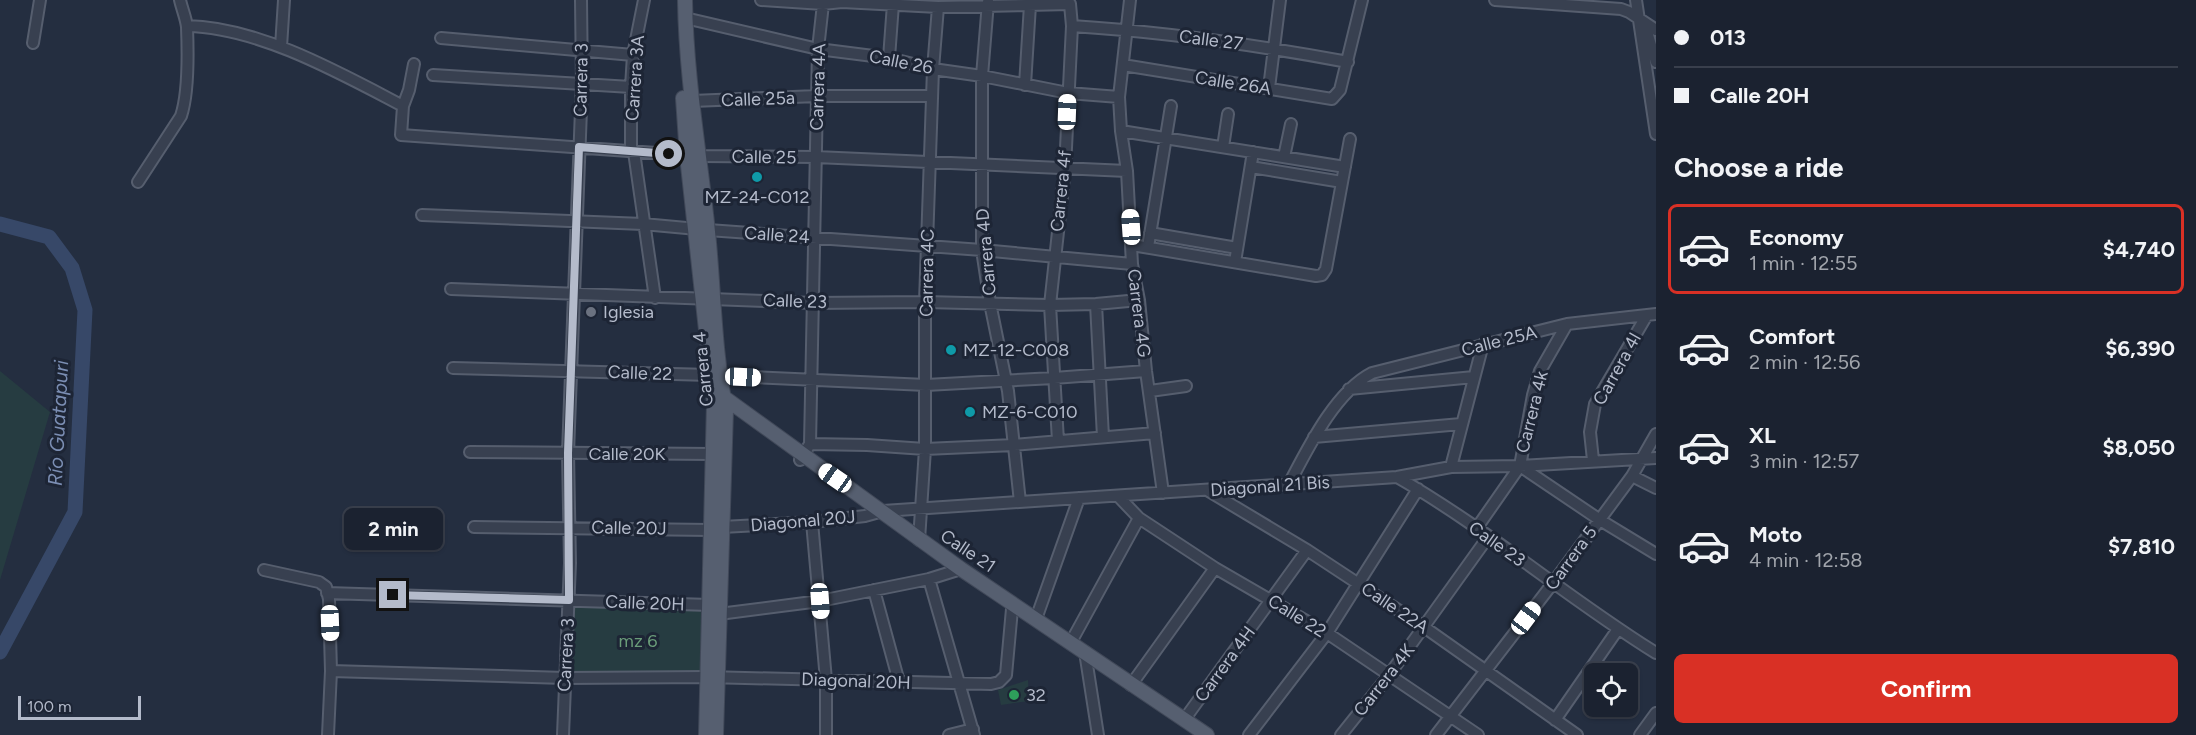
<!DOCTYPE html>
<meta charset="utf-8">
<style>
body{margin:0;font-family:Figtree,sans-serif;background:#242a38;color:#f1f3f6;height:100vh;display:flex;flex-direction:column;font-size:22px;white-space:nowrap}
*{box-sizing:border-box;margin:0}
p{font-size:20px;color:#a0a4ab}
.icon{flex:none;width:33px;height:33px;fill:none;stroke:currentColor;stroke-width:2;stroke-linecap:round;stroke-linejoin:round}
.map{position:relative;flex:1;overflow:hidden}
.sheet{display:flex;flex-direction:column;background:#1b2230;width:540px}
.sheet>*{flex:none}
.banner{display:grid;align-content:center;height:132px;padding:0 18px;background:#1b2230}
.buttons{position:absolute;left:1584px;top:663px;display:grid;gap:12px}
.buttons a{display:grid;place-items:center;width:54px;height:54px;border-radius:9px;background:#1b2230;box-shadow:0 2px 4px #0004,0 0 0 2px #393f4c;font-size:30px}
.scale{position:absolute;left:18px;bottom:15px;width:123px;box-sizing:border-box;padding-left:6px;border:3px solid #b4bbcb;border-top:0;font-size:16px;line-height:21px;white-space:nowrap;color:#b4bbcb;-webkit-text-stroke:4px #1d2535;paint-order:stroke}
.end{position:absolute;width:27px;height:27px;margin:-14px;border:8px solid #b4bbcb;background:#111;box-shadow:0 0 0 3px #111}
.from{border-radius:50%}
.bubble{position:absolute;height:42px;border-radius:9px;background:#1b2230;box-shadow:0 2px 4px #0004,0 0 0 2px #393f4c;font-size:20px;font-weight:700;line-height:42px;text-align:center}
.car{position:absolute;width:18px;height:36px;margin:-18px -9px;border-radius:8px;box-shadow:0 0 4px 2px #0007;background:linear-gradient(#fff 24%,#345 0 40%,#fff 0 76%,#345 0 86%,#fff 0)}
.banner b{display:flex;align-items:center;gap:21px;height:57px;font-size:22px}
.banner b+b{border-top:2px solid #393f4c}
.banner i{width:15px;height:15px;background:#f1f3f6}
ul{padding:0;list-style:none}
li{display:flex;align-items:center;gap:18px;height:90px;margin:0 12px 9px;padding:0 6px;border:3px solid transparent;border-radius:9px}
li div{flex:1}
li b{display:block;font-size:22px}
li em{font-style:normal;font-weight:700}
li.on{border-color:#d93025}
li>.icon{width:54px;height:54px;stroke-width:1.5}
h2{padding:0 18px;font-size:27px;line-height:72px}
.action{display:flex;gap:12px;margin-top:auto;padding:12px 18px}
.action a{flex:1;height:69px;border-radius:9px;background:#d93025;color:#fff;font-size:24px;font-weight:700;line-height:69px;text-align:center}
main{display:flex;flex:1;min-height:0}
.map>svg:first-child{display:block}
.green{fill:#263c41}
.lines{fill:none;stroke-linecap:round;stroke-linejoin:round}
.river{stroke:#374868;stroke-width:15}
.minor-casing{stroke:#565e6e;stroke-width:14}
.major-casing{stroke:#414959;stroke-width:16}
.minor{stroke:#384050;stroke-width:10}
.major{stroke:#565f70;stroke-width:14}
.route{stroke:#b4bbcb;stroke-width:8}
.culture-dot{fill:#0f9aa8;stroke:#1d2535;stroke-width:2}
.worship-dot{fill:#6b7280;stroke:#1d2535;stroke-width:2}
.leisure-dot{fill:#2e9e5b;stroke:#1d2535;stroke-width:2}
.labels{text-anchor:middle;stroke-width:6;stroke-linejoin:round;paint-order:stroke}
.street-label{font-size:18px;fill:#b4bbcb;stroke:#1d2535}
.poi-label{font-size:18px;fill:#b4bbcb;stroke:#1d2535;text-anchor:start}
.park-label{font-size:18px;fill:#6a9c79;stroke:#1d2535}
.water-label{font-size:20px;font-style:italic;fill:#7b8eb3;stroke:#1d2535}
</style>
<main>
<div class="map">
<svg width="1656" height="735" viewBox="0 0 1656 735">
<rect width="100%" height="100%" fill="#242e40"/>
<path class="green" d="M0,371L50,412L0,580Z
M574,607L706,609L703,674L570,673Z
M1028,680L1029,701L1001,705L998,690Z"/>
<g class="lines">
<path class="river" d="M0,224L49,237L72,268L85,310L75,512L0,652"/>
<defs>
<path id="minor" d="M644,0L633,55L631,87V147L634,152L655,298
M761,0L823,4L842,2L938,7L1070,4L1072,26L1065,168L1050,305L1058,441
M1130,0L1119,97L1121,131L1127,171L1132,264L1139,300L1146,371L1163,493
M1495,0L1621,9L1629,12L1656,30
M1636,0L1656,134
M988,2L982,76V250L990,303L1008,391L1020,502
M685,18L818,49L889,58L933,69L982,76L1068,93L1119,97
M1645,25L1656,62
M187,26C258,27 340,73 403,106
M1072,26C1165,32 1257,45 1348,62
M441,38L633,55
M33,43L40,0
M281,47L284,0
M889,58L893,4
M414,64L409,90L403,106L401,135L699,156L816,157L1127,171
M1123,65L1332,99L1340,90L1362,0
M433,75L631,87
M1025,85L1030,5
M1269,88L1280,0
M692,101L817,96H932
M1121,131L1345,167
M1223,147L1228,114
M1284,157L1291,124
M1251,167L1342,182
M138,182L181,116C189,92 188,52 187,27C186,18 182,9 180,0
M422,215L643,224L708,230L982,250L1132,264
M1150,233L1237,248
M1132,245L1316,276L1322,275L1326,269L1350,139
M1148,247L1171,106
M1235,262L1253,152
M451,289L813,303L925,302L1050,305L1096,304L1139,300
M1096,304L1103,437
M453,368L710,375L926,385L1054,378L1146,371
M1349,389L1474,377
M1150,391L1186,386
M1314,437L1461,424
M810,444L867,445L925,449L1014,445L1155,433
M470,452L713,454
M800,460L810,444L818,49L823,4
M1593,460L1590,432L1595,404L1647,315
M1520,466L1600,520L1656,554
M1451,467L1483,344
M1632,476L1656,488
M1397,477C1488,529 1567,598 1656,653
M1289,484C1308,448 1335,392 1372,373L1567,324L1656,314
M1207,490L1307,550L1424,627L1577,735
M1118,496L1139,518L1215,568L1327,633L1478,735
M812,522L826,680V735
M474,527L711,530
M722,527L812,522L865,516L883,511L1397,477L1451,467L1520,466L1656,458
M1476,529L1520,466L1533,395L1540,371L1567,324
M919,540L925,449V302L933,69L938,7
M264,570L319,582L326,587L329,599L331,671L328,735
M929,579L974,735
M874,590L899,682
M327,593L710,605
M719,614L820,601L929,579L961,569
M1036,619L1079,498
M1071,642L1139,518
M1085,652L1098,735
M331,671L565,678L707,677L991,684L999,682L1006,675L1012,609
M1131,685L1215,568
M1184,720L1307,550
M1555,720L1618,629
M563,735L570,563L568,453L582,83L581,0
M949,735L973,729
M1249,735L1327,633L1418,489
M1341,735L1389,675L1488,537
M1436,735L1553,583L1632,476L1656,434
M1640,735L1656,713"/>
<path id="major" d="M685,0C686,78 700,155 708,232C714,291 714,352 726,410L716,735
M683,98L687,156L714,403L706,735
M722,396L961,569L1207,735"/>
</defs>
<use href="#minor" class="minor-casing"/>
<use href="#major" class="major-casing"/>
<use href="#minor" class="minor"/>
<use href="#major" class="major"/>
</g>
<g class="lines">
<path class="route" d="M393,595L569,600L568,453L579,147L669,154"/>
</g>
<g class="culture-dot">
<circle cx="757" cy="177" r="6"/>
<circle cx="951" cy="350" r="6"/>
<circle cx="970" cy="412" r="6"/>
</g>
<circle class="worship-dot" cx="591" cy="312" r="6"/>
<circle class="leisure-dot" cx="1014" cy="695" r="6"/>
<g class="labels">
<g class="street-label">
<text transform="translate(1211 40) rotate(7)" y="6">Calle 27</text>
<text transform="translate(901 62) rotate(11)" y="6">Calle 26</text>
<text transform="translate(635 78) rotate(-86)" y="6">Carrera 3A</text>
<text transform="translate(581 80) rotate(-89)" y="6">Carrera 3</text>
<text transform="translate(1233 83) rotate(9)" y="6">Calle 26A</text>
<text transform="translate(818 87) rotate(-88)" y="6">Carrera 4A</text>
<text transform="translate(758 99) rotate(-2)" y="6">Calle 25a</text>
<text transform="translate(764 157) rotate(1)" y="6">Calle 25</text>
<text transform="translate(1061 191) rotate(-84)" y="6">Carrera 4f</text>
<text transform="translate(777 235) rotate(4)" y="6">Calle 24</text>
<text transform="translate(986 252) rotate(-95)" y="6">Carrera 4D</text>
<text transform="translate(927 273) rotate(-89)" y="6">Carrera 4C</text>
<text transform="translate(795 301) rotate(2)" y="6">Calle 23</text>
<text transform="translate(1139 313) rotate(83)" y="6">Carrera 4G</text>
<text transform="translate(1499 341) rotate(-14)" y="6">Calle 25A</text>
<text transform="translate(703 369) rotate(-96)" y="6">Carrera 4</text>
<text transform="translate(1617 369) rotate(-61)" y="6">Carrera 4l</text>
<text transform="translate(640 373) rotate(2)" y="6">Calle 22</text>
<text transform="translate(1532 412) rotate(-76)" y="6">Carrera 4k</text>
<text x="627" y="460">Calle 20K</text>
<text transform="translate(1270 486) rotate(-4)" y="6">Diagonal 21 Bis</text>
<text transform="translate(803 521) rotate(-5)" y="6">Diagonal 20J</text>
<text transform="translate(629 528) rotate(1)" y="6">Calle 20J</text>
<text transform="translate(1497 544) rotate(35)" y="6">Calle 23</text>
<text transform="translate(968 551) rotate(34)" y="6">Calle 21</text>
<text transform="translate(1571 558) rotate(-54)" y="6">Carrera 5</text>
<text transform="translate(645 603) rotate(2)" y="6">Calle 20H</text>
<text transform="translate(1395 608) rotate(34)" y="6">Calle 22A</text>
<text transform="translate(1297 616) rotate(32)" y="6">Calle 22</text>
<text transform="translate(566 655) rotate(-87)" y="6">Carrera 3</text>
<text transform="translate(1225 664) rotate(-54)" y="6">Carrera 4H</text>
<text transform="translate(1384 680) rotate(-52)" y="6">Carrera 4K</text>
<text transform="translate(856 681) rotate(2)" y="6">Diagonal 20H</text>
</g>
<g class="poi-label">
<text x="757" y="203" text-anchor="middle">MZ-24-C012</text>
<text x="603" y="318">Iglesia</text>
<text x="963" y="356">MZ-12-C008</text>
<text x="982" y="418">MZ-6-C010</text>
<text x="1026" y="701">32</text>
</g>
<g class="park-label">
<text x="638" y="647">mz 6</text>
</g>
<g class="water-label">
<text transform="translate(58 423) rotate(-87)" y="7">Río Guatapuri</text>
</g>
</g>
</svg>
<div class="buttons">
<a><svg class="icon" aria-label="locate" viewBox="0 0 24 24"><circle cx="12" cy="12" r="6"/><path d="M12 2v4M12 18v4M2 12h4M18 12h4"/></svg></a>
</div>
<div class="scale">100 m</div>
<i class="end from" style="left:669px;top:154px"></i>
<i class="end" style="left:393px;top:595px"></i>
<div class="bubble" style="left:344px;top:508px;width:99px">2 min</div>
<i class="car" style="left:1067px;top:112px;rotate:2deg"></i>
<i class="car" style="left:1131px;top:227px;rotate:356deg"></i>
<i class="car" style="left:743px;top:377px;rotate:93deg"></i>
<i class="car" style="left:835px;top:478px;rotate:305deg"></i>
<i class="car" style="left:820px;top:601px;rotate:176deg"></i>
<i class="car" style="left:1526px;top:618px;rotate:37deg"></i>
<i class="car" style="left:330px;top:623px;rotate:178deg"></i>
</div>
<section class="sheet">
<div class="banner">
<b><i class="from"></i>013</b>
<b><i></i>Calle 20H</b>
</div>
<h2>Choose a ride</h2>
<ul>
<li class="on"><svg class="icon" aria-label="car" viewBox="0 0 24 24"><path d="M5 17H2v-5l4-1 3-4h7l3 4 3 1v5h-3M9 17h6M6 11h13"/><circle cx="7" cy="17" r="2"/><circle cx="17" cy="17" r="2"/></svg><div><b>Economy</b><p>1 min · 12:55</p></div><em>$4,740</em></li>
<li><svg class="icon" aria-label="car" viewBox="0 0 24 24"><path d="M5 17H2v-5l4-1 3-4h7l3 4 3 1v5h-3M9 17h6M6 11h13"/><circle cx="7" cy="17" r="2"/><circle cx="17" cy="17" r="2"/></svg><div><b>Comfort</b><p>2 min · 12:56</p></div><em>$6,390</em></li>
<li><svg class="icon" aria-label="car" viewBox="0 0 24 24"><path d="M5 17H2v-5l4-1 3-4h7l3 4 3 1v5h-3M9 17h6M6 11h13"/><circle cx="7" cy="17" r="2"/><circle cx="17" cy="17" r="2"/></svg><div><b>XL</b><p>3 min · 12:57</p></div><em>$8,050</em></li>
<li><svg class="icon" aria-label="car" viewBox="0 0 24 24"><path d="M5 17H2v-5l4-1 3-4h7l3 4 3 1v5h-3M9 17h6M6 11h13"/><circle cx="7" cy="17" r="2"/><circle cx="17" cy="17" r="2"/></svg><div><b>Moto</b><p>4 min · 12:58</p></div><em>$7,810</em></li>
</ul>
<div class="action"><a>Confirm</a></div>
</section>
</main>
